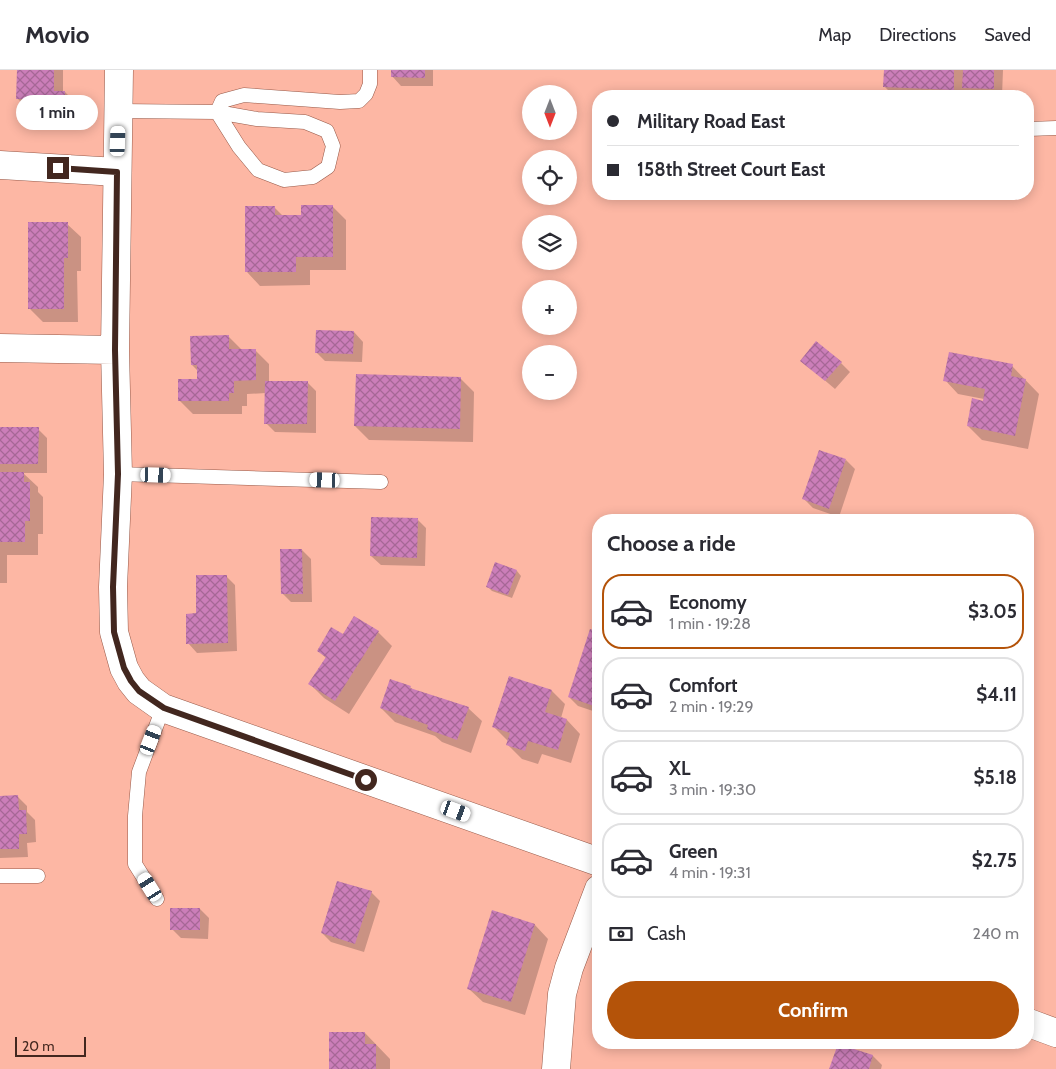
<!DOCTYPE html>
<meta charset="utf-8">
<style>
body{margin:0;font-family:Cabin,sans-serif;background:#f7f7f7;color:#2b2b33;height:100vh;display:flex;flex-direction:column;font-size:19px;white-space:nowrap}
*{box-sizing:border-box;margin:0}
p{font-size:16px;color:#7c7c81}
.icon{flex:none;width:28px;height:28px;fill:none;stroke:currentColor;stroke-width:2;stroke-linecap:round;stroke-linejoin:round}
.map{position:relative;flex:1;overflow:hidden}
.details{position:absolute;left:592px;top:444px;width:442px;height:535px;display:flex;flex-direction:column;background:#fff;border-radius:20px;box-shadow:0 2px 12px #0003}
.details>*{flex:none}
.hud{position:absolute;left:592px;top:20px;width:442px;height:110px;border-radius:20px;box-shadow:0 2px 12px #0003;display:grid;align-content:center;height:110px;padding:0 15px;background:#fff}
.needle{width:32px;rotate:180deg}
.buttons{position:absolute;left:522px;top:15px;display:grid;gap:10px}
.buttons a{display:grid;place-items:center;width:55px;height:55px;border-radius:50%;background:#fff;box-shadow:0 2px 12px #0003;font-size:25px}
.scale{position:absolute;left:15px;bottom:12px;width:71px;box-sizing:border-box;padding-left:5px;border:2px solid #42271f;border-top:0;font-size:14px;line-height:18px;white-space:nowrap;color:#42271f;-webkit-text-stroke:4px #fdb7a4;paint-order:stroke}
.end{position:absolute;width:22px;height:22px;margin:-11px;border:6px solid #42271f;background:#fff;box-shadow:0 0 0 2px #fff}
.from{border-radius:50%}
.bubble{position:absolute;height:35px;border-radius:18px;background:#fff;box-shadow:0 2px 12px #0003;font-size:16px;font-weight:800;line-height:35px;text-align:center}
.car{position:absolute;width:15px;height:30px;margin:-15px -8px;border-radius:6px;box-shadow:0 0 4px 1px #0007;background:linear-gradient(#fff 24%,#345 0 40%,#fff 0 76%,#345 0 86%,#fff 0)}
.hud b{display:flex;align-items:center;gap:18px;height:48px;font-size:19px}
.hud b+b{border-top:1px solid #e1e1e2}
.hud i{width:12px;height:12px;background:#2b2b33}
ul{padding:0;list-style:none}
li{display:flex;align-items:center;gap:15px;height:75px;margin:0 10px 8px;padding:0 5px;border:2px solid #e1e1e2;border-radius:20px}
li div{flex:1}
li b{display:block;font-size:19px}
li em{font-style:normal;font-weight:800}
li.on{border-color:#b45309}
li>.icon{width:45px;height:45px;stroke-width:1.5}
h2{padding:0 15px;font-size:22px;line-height:60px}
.pay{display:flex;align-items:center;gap:12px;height:55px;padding:0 15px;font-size:19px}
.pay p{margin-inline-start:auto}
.cta{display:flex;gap:10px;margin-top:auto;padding:10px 15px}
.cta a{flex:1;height:58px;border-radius:30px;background:#b45309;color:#fff;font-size:20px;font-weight:800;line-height:58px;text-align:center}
header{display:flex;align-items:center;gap:30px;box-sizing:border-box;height:70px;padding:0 25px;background:#fff;border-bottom:1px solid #e1e1e2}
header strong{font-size:24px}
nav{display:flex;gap:28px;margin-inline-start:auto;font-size:18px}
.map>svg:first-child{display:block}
.shadow{fill:#0003}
.building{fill:url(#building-cross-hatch)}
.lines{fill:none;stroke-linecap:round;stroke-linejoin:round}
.lane-casing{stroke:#975948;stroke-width:15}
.street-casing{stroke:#975948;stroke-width:29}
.lane{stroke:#fff;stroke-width:14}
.street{stroke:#fff;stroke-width:28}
.route{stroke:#42271f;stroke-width:6}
</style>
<header>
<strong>Movio</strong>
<nav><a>Map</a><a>Directions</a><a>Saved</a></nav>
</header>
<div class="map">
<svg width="1056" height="999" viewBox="0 0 1056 999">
<defs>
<pattern id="building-cross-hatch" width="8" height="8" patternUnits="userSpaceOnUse" patternTransform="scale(1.25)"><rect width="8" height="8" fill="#cb7eb9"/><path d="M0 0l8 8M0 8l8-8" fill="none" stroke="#a66796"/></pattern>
</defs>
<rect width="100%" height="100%" fill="#fdb7a4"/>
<path class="shadow" d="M18,0H63V22H65L74,31V52L44,51L35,42V38H27L18,29Z
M392,0H433V16H401L392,6Z
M885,0H1003L1002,26H972L967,21V26H894L884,16Z
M332,136L346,150V200H310V215L260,216L247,202L274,137L283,146H302Z
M67,154L81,167V201H77L78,252H43L30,239Z
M354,262L363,272L362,292L325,291L316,282Z
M228,266L242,280H255L269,294V312H307L316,321V363L275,362L266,353V323L247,324V336H242V344H193L179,330L199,310L198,301L192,295Z
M802,291L841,293L850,302L835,319Z
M1012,296L1039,324L1028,379L982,370L968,356L984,329L958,324L945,310Z
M461,309L474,322L473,372L369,370L355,356Z
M0,358L38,359L47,368V403H23L38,417V422L43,427V464H38V485H7V513H0Z
M846,390L855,399L839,447L813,438L804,429Z
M417,449L426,458L425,496L381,495L371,486Z
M302,480L311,489L312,532H291L282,523Z
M496,494L517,501L521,506L512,528L492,521L487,516Z
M226,506L235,515L237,581L197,583L188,573L198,544Z
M354,547L378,562L392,576L349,644L324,628L310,614L326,588L318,581L343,566Z
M599,563V643L578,636L569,627Z
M410,617L414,621L468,638L482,651L471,683L442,672L435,666L395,652L381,638Z
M552,621L565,634L561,648L567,650L580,664L571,693L542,684L538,694L522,689L508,675V671L494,657Z
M0,727H18L27,736V742L35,750L36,772L27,773L28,787L0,788Z
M371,822L380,831L364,882L331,872L322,863Z
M200,839L209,848L208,869L181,868L172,859Z
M535,855L548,869L525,945L483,932L469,919Z
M365,963L390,989V999H330Z
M838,975L873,986L882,995L881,999H831Z"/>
<path class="building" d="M17,0H54V21H65V43L34,42V29H16Z
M391,0H425V8L391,7Z
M884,0H954V20L883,17Z
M963,0H994V19L962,18Z
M301,135H333V187H296V202H245V136H275V145H301Z
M28,152H68V188H64V239H28Z
M316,260L354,261L353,284L315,283Z
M229,265V279H256V310L234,311V323H229V331H178V309H197V295H191L190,266Z
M816,271L842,292L825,311L800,291Z
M949,282L1013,294L1011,306L1026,309L1015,366L967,356L972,328L983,331L985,319L943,311Z
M356,304L461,307L460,359L354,356Z
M265,311H308L307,354H264Z
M0,357H39L38,394H0Z
M819,380L846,389L829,439L802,429Z
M0,402H24V412H30V451H25V472H0Z
M371,447L418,448L417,488L370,486Z
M280,479H302L303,524H281Z
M495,492L517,500L508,525L486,517Z
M196,505H227L228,573L186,574V544L196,543Z
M354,546L379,561L335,631L308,614L326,587L317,581L331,557L343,564Z
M590,559L599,562V622L594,636L568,627Z
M509,606L552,620L545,642L567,649L558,680L528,671L525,681L506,675L510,663L492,657Z
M390,609L411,616L410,618L469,637L457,670L427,659L428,655L380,638Z
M18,725L19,740H26L27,764H19V779H0V726Z
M337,811L372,821L355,874L321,863Z
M170,838H200V860H170Z
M492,840L535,854L511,932L467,919Z
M329,962H365V974H376V999H329Z
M838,974L873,985L869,999H829Z"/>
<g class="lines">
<defs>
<path id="lane" d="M119,41L217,42L257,49L305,52L327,61L333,76L328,97L313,107L284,110L258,100L239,77L217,42L222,31L244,25L340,32L359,31L366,24L370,14V0
M1029,59L1056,58
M118,404L381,412
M0,806H38
M157,829L135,794V746L139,702L163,638"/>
<path id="street" d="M119,0L115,280L118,404L113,517L114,562L124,598L131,611L139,621L163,638L599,792
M0,95L117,102
M0,278L115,280
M1029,953L1056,963
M556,999L562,924L569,898L599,819"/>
</defs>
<use href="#lane" class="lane-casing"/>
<use href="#street" class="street-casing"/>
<use href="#lane" class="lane"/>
<use href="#street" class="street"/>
</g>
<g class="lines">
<path class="route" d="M58,98L117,102L115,280L118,404L113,517L114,562L124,598L131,611L139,621L164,638L366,710"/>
</g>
</svg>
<div class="buttons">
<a><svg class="needle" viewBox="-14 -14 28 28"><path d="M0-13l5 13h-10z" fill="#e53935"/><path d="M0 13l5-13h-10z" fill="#7c7c81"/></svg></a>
<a><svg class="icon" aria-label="locate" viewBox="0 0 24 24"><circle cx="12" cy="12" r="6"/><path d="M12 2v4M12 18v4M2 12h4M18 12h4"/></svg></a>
<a><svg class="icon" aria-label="layers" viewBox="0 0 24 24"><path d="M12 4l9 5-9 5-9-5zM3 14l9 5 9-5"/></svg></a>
<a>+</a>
<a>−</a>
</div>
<div class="scale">20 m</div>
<i class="end from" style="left:366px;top:710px"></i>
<i class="end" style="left:58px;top:98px"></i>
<div class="bubble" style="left:16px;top:25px;width:82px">1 min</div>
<i class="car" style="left:118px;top:71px;rotate:2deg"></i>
<i class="car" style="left:156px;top:405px;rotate:92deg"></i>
<i class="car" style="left:325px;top:410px;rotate:272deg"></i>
<i class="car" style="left:151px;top:670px;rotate:21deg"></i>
<i class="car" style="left:456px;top:741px;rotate:110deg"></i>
<i class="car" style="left:150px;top:817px;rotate:328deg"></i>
<div class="hud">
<b><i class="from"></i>Military Road East</b>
<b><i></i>158th Street Court East</b>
</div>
<section class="details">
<h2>Choose a ride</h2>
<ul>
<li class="on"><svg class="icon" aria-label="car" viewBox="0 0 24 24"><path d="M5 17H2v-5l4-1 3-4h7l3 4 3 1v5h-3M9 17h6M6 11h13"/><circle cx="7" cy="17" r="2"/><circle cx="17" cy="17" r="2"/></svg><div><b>Economy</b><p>1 min · 19:28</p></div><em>$3.05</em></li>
<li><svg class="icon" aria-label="car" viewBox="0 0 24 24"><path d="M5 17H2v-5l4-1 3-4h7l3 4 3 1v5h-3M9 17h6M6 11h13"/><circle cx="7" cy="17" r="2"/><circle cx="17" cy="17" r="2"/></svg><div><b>Comfort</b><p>2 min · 19:29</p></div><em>$4.11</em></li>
<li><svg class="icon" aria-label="car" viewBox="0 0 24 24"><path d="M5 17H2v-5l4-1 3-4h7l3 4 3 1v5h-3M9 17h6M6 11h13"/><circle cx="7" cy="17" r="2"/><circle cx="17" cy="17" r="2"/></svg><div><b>XL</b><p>3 min · 19:30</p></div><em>$5.18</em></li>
<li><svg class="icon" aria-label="car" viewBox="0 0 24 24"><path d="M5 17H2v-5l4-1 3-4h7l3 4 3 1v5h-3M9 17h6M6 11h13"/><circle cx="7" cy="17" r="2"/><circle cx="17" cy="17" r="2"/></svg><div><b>Green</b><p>4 min · 19:31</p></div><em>$2.75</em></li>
</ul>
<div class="pay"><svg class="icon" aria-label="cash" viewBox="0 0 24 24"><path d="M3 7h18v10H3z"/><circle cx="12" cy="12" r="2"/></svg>Cash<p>240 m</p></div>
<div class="cta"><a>Confirm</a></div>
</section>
</div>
